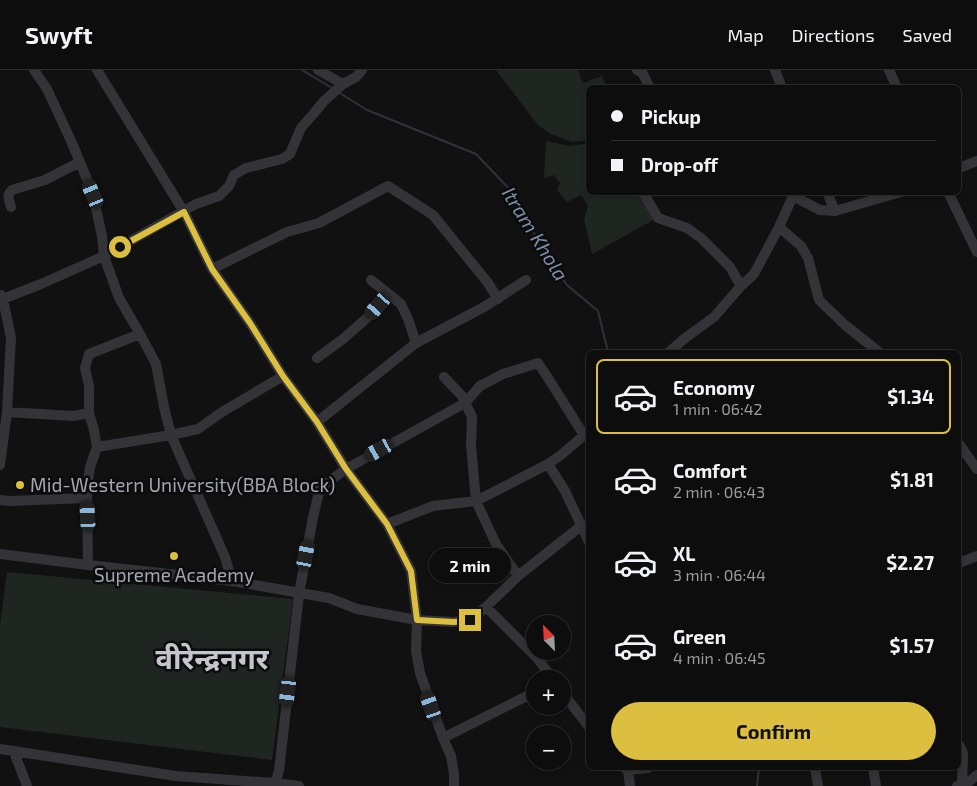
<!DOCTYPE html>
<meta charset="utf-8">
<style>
body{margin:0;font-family:"Exo 2","Noto Sans Devanagari",sans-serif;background:#1b1b1c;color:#f1f3f6;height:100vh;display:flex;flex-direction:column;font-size:19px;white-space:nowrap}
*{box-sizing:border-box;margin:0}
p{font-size:16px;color:#9a9c9e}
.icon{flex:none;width:28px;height:28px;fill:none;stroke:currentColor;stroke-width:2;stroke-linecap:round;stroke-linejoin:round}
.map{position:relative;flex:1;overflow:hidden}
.drawer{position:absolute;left:586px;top:280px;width:375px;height:420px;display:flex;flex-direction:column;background:#0d0d0e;border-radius:8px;box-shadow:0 2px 8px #0003,0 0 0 1px #2d2d2e}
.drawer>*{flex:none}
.top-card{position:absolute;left:586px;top:15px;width:375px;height:110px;border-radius:8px;box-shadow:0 2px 8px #0003,0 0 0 1px #2d2d2e;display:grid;align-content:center;height:110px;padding:0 25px;background:#0d0d0e}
.needle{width:32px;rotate:336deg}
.controls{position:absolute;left:526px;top:545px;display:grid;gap:10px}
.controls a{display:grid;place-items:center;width:45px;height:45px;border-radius:50%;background:#0d0d0e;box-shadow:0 2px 8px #0003,0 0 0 1px #2d2d2e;font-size:25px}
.end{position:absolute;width:22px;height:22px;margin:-11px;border:6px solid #dcbf3f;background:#111;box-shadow:0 0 0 2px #111}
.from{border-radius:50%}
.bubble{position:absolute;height:35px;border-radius:18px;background:#0d0d0e;box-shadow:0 2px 8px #0003,0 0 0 1px #2d2d2e;font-size:16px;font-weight:700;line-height:35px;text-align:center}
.car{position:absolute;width:15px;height:30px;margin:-15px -8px;border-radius:6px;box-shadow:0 0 4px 1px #0007;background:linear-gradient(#222 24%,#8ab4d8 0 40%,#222 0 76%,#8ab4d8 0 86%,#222 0)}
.top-card b{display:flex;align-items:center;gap:18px;height:48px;font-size:19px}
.top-card b+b{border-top:1px solid #2d2d2e}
.top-card i{width:12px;height:12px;background:#f1f3f6}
ul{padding:9px 0 0;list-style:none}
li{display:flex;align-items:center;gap:15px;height:75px;margin:0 10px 8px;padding:0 15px;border:2px solid transparent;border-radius:8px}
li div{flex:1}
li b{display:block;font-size:19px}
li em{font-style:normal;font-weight:700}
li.current{border-color:#dcbf3f}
li>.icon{width:45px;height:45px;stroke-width:1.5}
.action{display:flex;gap:10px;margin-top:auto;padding:10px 25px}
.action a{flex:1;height:58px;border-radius:30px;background:#dcbf3f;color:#111;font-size:20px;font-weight:700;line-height:58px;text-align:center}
header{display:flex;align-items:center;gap:30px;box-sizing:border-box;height:70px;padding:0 25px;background:#0d0d0e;border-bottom:1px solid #2d2d2e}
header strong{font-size:24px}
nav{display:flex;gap:28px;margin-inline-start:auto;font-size:18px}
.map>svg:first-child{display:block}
.green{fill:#1f2621}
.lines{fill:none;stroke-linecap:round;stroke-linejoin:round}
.stream{stroke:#2e333b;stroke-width:2}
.minor{stroke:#343438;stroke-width:10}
.route{stroke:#dcbf3f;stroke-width:6}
.poi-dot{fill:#dcbf3f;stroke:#0c0c0d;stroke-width:2}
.labels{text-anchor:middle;stroke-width:5;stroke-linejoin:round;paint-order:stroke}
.poi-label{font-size:19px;fill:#a3a5b1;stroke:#0c0c0d;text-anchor:start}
.water-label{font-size:20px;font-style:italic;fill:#7e8ea9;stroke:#0c0c0d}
.town-label{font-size:29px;font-weight:bold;fill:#c4c5cd;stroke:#0c0c0d}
</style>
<header>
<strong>Swyft</strong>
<nav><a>Map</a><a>Directions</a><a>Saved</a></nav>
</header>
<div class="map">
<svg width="977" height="716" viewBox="0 0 977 716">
<rect width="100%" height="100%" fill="#111112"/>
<path class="green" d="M496,0H578L583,13L602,6L607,17L589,18V70L572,72L549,63L538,55Z
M546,71L570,76L589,73V122L640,123L655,149L592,184L584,149L588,136L581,125L567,132L557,120L560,113L554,105L544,108Z
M7,502L293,529L272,690L0,657V555Z"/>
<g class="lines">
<path class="stream" d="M302,0L332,18
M338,22L367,40L476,84L517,127L539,174L567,215L598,241L608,282
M757,716L759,698"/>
<path class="minor" d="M34,0L47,19L72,73L93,124L102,166L104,186L119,228L140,264L156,294L164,337L171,365L225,487L232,511
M97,0L184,142L212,199L250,253L283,306L317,352L346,399L387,454L411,501L417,550L416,581L420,603L443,668L451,686L454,704V716
M318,0L343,14
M637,0L642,2L650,18
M775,0L782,18
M889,0L897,18
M959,98L977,91
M643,122L658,148L687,158L701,168L730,197L741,216
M827,122L835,141
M948,122L977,182
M11,137C9,130 6,125 12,120L45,110L80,92
M779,157L801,176L808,188L819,230L845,255L879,282
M212,199L287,162L319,153L388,116L433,145L488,213L498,229
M371,210L401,234L408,249L416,273
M0,230L41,214L104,186L196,134L219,126L229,116L234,105L246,98L282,89L290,84L301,58L315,42L324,31L343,14L356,7L362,0
M669,282L684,269L714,247L741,216L754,204L779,157L793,126L820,140L835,141L901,122
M317,288L343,269L368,247L388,224
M444,307L462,326L472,347L471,375L476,431L496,474L518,506
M7,342L73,346L89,343
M317,352L416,273L484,237L526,210
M959,374L977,399
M97,377L171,365L198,359L222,342L283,306
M548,394L565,421L589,472
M0,395L7,342L11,268L3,229L1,225
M0,430L10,431L87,428
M387,454L433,436L476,431L548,394L561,385L589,361
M0,484L88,495L232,511L329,528L357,539L417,550L454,552L470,550L486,537L518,506L581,456
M959,493L977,486
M88,495L87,417L90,397L97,377L94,360L89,343V316L85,298L89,284L140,264
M486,537L537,588L553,609
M562,622L589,657
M443,668L527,626
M959,675L963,683L962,716
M0,679L176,706L274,713L299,716
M14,682L27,716
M625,698L628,700L630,716
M815,698L818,716
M873,698L876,716
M628,700L648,698
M274,716L279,701L299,524L313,447L320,418L346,399L465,333L480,316L503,304L538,293C554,316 568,341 584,365
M957,716L970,711L977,705"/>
</g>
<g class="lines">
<path class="route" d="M120,177L184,142L212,199L250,253L283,306L317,352L346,399L387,454L411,501L417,550L454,552L470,550"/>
</g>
<g class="poi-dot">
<circle cx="20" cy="415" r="5"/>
<circle cx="174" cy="486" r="5"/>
</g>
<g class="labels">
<g class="poi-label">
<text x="30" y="422">Mid-Western University(BBA Block)</text>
<text x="174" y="512" text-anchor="middle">Supreme Academy</text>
</g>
<g class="water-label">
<text transform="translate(535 164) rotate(58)" y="7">Itram Khola</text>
</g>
<g class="town-label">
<text x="212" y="599">वीरेन्द्रनगर</text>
</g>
</g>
</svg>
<div class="controls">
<a><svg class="needle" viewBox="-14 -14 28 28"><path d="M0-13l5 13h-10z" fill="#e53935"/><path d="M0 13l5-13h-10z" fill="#9a9c9e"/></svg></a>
<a>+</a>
<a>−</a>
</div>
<i class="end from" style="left:120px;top:177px"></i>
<i class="end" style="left:470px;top:550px"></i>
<div class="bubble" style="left:429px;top:478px;width:82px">2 min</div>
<i class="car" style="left:93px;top:124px;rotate:337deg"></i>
<i class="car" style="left:378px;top:236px;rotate:221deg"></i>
<i class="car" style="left:379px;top:380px;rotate:241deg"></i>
<i class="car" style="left:88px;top:446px;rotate:357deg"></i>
<i class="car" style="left:306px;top:485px;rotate:11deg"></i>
<i class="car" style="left:288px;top:622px;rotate:187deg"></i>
<i class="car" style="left:431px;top:636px;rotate:341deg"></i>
<div class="top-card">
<b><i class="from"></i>Pickup</b>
<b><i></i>Drop-off</b>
</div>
<section class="drawer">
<ul>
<li class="current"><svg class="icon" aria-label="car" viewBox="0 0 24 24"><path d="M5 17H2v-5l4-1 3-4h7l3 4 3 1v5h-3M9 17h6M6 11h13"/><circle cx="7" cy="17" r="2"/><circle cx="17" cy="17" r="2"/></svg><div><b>Economy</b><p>1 min · 06:42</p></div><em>$1.34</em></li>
<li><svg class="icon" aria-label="car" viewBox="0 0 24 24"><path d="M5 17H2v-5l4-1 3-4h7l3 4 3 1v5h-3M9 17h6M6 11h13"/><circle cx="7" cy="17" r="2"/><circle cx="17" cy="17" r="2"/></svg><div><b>Comfort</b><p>2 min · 06:43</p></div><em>$1.81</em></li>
<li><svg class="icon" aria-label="car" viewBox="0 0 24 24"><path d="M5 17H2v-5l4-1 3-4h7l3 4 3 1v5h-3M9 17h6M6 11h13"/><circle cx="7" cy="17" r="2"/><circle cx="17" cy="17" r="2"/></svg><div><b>XL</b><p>3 min · 06:44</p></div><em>$2.27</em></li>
<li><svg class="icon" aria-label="car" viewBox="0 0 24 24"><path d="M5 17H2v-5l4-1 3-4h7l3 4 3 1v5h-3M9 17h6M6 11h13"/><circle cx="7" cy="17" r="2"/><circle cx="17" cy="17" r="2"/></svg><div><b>Green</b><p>4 min · 06:45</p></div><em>$1.57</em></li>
</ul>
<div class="action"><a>Confirm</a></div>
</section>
</div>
